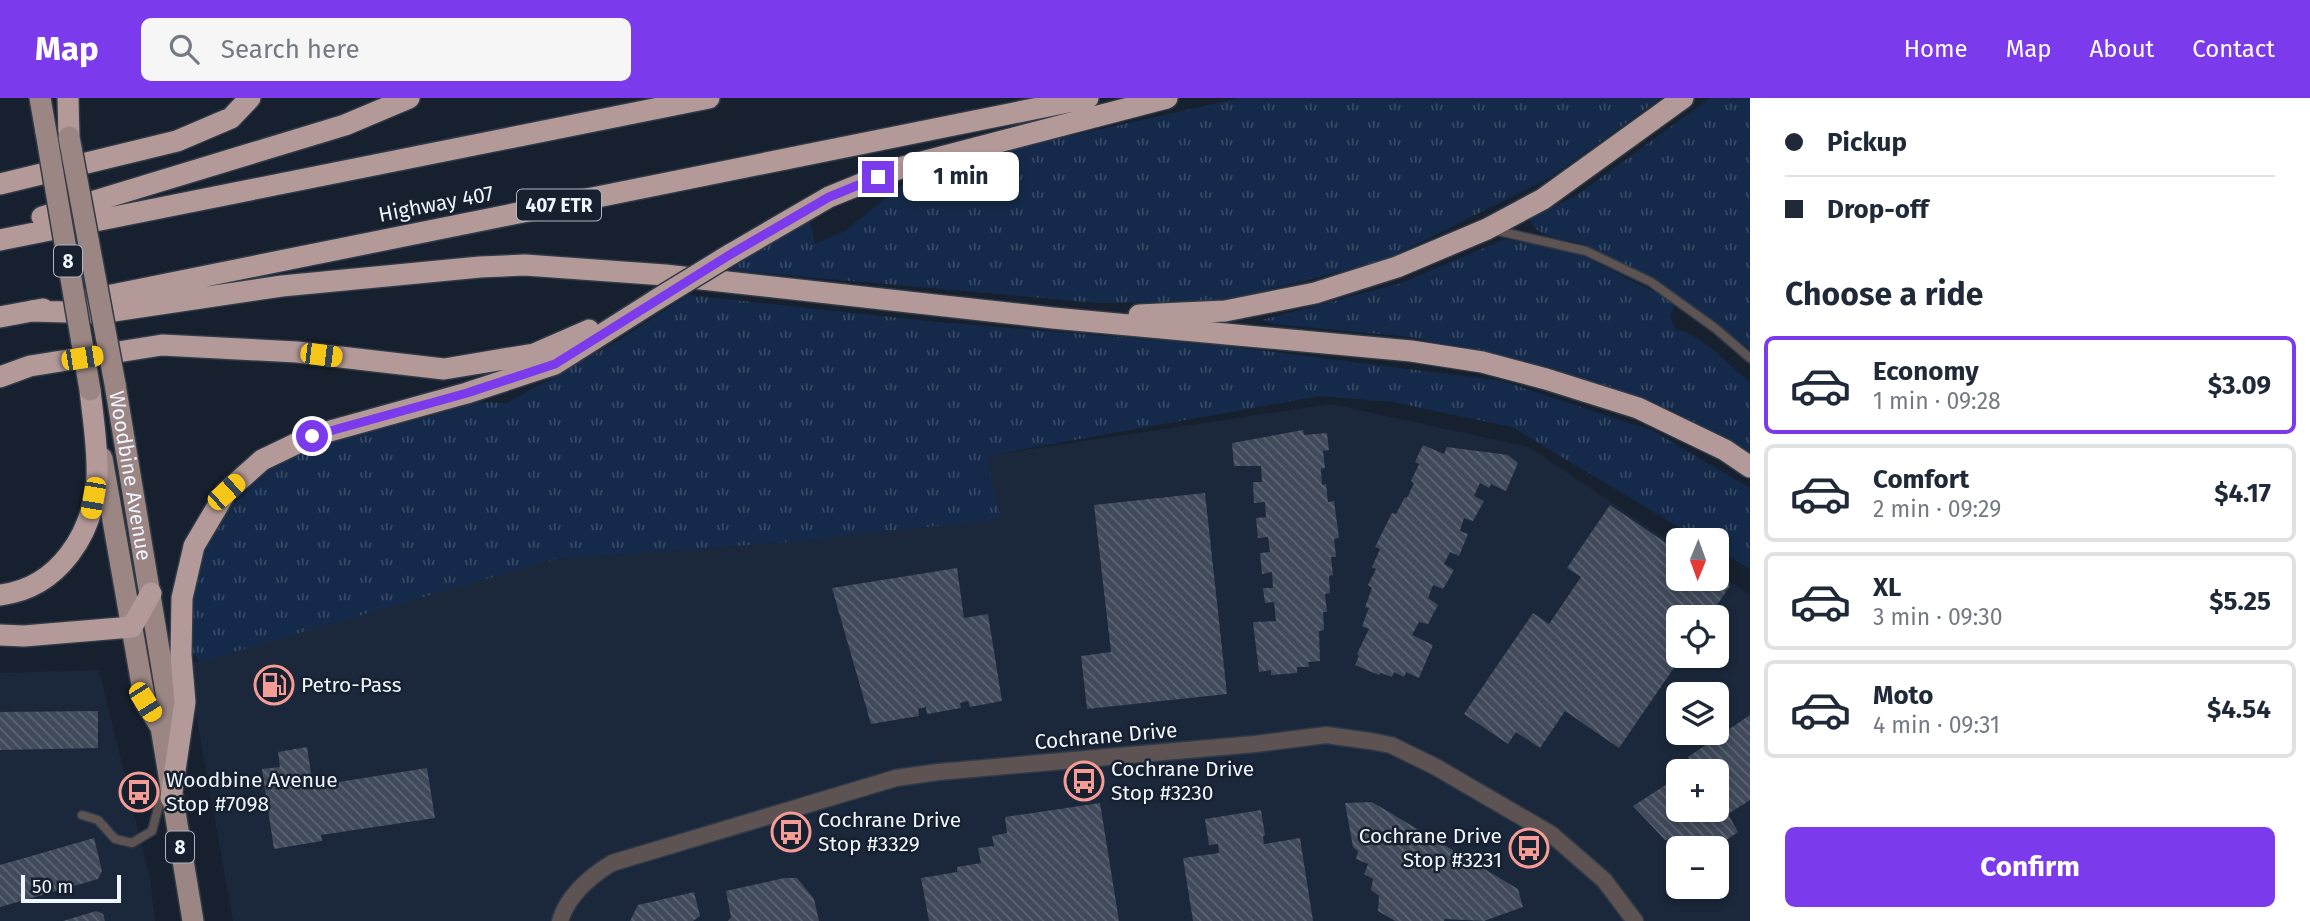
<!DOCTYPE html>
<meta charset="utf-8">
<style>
body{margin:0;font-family:"Fira Sans",sans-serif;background:#f6f6f7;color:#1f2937;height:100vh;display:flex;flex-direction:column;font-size:26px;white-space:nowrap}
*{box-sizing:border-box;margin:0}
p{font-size:23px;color:#747a83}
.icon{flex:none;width:38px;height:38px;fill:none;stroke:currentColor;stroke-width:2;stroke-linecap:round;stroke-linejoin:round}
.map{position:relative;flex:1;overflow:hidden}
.drawer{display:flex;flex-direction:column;background:#fff;width:560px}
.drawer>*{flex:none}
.guide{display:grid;align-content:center;height:154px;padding:0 35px;background:#fff}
.needle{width:46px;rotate:181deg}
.tools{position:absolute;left:1666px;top:430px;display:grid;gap:14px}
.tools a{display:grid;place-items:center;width:63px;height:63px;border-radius:10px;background:#fff;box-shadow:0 4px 10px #0003;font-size:35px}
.scale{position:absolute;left:21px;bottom:18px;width:100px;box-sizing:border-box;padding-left:7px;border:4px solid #eef5ff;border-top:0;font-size:19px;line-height:24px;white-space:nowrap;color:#eef5ff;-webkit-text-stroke:5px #17202e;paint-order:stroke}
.end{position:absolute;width:32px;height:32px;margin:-16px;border:9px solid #7c3aed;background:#fff;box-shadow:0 0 0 4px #fff}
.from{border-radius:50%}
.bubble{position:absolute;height:49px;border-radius:10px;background:#fff;box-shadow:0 4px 10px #0003;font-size:23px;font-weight:700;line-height:49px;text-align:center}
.car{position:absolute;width:21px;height:42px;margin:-21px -10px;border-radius:9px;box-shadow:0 0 5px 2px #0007;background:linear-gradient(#f5c518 24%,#345 0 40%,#f5c518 0 76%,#345 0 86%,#f5c518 0)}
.guide b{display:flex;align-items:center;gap:24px;height:66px;font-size:26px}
.guide b+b{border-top:2px solid #e0e1e3}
.guide i{width:18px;height:18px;background:#1f2937}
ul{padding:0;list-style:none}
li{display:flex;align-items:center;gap:21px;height:98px;margin:0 14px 10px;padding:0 21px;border:4px solid #e0e1e3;border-radius:10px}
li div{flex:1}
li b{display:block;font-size:26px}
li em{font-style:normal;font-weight:700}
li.current{border-color:#7c3aed}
li>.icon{width:63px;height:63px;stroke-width:1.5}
h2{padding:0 35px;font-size:32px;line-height:84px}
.action{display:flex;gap:14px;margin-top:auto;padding:14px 35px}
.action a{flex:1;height:80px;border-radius:10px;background:#7c3aed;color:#fff;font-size:28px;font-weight:700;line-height:80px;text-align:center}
header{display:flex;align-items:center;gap:42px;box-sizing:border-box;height:98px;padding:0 35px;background:#7c3aed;color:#fff}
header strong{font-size:33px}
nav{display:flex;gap:38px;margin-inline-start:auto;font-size:24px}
.search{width:490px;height:63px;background:#f6f6f7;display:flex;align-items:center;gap:18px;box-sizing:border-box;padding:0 24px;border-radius:10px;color:#747a83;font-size:26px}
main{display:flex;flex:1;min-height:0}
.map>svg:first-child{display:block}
.built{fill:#1b283b;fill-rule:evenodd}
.grass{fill:url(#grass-tufts)}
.building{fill:url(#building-back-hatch)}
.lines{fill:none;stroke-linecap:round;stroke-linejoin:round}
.lane-casing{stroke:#313a47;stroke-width:11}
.street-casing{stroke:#313a47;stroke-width:19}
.primary-casing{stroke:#313a47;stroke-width:24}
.highway-casing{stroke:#313a47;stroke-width:24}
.lane{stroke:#5d5352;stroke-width:8}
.street{stroke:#5d5352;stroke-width:16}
.primary{stroke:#9b8684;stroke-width:21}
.highway{stroke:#b39a98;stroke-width:21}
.primary-bridge-casing{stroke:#313a47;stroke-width:24;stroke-linecap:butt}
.highway-bridge-casing{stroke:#313a47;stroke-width:24;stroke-linecap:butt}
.primary-bridge{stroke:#9b8684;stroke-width:21}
.highway-bridge{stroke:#b39a98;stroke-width:21}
.route{stroke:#7c3aed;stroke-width:9}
.labels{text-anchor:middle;stroke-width:5;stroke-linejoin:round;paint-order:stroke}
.shield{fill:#17202e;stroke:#aeb5c0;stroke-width:2}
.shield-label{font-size:19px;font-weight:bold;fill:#eef5ff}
.street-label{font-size:21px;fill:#eef5ff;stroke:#17202e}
.poi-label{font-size:21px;fill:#eef5ff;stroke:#17202e;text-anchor:start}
</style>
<header>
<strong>Map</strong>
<div class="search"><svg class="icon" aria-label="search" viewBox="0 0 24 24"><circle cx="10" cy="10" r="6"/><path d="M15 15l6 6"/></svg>Search here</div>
<nav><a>Home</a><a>Map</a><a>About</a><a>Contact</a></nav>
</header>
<main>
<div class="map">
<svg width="1750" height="823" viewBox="0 0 1750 823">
<defs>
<pattern id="grass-tufts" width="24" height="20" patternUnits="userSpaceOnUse" patternTransform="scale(1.75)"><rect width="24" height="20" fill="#152a4a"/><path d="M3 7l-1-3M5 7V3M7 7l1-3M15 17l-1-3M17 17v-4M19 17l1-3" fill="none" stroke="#374a65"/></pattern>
<pattern id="building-back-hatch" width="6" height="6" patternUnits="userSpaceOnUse" patternTransform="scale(1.75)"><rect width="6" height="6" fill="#404a5a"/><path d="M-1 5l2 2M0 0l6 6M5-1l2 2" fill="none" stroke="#5c6573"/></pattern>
</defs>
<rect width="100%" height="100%" fill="#17202e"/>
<path class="built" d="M1331,306L1529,349L1678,449V481H1717V475L1750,497V823H233L187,567L555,461L779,445L1000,421L985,358ZM1678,520H1717V558H1678ZM1678,597H1717V635H1678ZM1678,674H1717V712H1678ZM1678,751H1717V789H1678Z
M99,572L150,780L155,823H0V575Z"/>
<path class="grass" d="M1240,0H1661L1551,79L1385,162L1224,203L1098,205L729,172L764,147L810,123L815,146L845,133L911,80L1008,52Z
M1710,0H1750V252C1708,219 1666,189 1619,164C1608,159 1597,151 1585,147C1565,139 1539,144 1529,120L1576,98Z
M1505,141L1575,154L1672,203L1674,207L1670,219L1675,231C1700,235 1731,268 1750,285V357L1678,315L1549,269L1410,239L1274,226L1262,222L1402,185Z
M688,197L937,224L1227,248L1502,283L1653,333L1750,390V471L1717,451V443H1702L1512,329L1393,304L1320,298L986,358L1001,421L779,445L555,461L199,564L196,558H193L191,518L194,475L226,412L274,367L334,344L480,304L507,305L618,243Z"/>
<path class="building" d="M1303,332L1304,337L1327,335L1329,352L1323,353L1325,370L1321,371L1322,387L1326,386L1328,404L1334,403L1339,440L1334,441L1336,459H1331L1333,477L1329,478L1330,495L1325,496L1327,514H1323L1324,532L1319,533L1320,563L1308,564L1309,569H1297V575L1271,577V572L1259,574L1253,524L1276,523L1274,504L1265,505L1263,490H1273L1272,474L1262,476L1260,455L1270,454L1268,439L1258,440L1256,420L1266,419L1265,404L1254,405L1253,384H1262L1261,368H1234L1232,345Z
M1423,347L1444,356L1447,349L1508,357L1518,365L1506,393L1491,386L1489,390L1480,385L1474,398L1484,403L1473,423L1464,420L1460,433L1468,436L1459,458L1450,454L1444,466L1454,472L1443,491L1433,487L1428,500L1438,507L1428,526L1419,524L1412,537L1433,547L1419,580L1406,574L1404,579L1394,574L1392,579L1381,575L1379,577L1355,567L1359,558L1357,556L1369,531L1362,528L1369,510L1365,509L1372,490L1368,487L1376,471L1372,469L1380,451L1375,449L1392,415L1396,416L1405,399L1407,400L1414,385L1411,383L1419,366L1415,364Z
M1205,395L1227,596L1087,611L1081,558L1111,554L1094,407Z
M1610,407L1678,453V481H1717V479L1730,488L1708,520H1678V558H1682L1619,650L1565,613L1540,650L1516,634L1508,646L1464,616L1533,515L1549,526L1581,479L1567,470Z
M957,470L964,520L988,516L1002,603L970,609L968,603L960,605L961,610L927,616L926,609L918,611L919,618L871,626L832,490Z
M98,613V650L0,652V614Z
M1750,617V702L1728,716L1738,734L1713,751H1677L1670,741L1665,742L1633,708L1678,679V712H1717V674H1686L1694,668L1688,659Z
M307,649L313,688L427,670L435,720L321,737L322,743L274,751L262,671L280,669L278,654Z
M1372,704L1518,791L1523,809L1484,823L1445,821L1444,823H1395L1378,813L1379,798L1371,792L1373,781L1364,776L1368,766L1356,761L1358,753L1353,749L1345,705Z
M1100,705L1119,823H929L921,780L957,774V769L981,765L978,750L994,748L992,738L1007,735L1005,719Z
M1261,712L1265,737L1263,738L1264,746L1300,740L1313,823H1193L1183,760L1219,755L1218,746L1209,747L1205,721Z
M94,740L102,773L98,781L0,809V767Z
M784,780H797L814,801L819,823H728L731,819L726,793Z
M694,794L700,818L693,823H630L638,807Z
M96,813L103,816L105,823H63Z"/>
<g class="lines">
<defs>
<path id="lane" d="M1494,132L1586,153L1651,184L1715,230L1750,260
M82,717L98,722L115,741L132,745L152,733L163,692"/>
<path id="street" d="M560,823C568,797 589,779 612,765L896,680L938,674L1255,646L1326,637L1370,643L1391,647L1436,669L1551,736L1604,782L1635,823"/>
<g id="primary">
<path d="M40,0L46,34"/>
<path id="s1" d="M115,286L169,612L161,629"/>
<path d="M102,360L145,604L161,629L193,823"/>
</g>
<path id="highway" d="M68,0L69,39
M0,86L177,43L231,20L250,0
M42,119L345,27L409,0
M0,142L709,0
M731,156L829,99L903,69L1167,0
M82,203L1088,0
M31,213L100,215L282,188L480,169L525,167L665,177L1053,220L1411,253L1482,264L1546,281L1638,310L1725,352L1750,369
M1139,217L1225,213L1315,195L1397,169L1487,131L1543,101L1683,0
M0,219L43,211
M0,279L30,268L162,247L297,254L444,271L534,256L589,232
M0,497C59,490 94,435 97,378C98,350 93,320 90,292
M0,537L24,538L132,529L151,495
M171,700L185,604L181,557L182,500L194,448L226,394L262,362L312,338L467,295L555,266L656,202"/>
</defs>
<use href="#lane" class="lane-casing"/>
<use href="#street" class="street-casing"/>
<use href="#primary" class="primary-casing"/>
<use href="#highway" class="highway-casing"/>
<use href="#lane" class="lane"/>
<use href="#street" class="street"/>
<use href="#primary" class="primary"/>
<use href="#highway" class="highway"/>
<defs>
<path id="primary-bridge" d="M46,34L90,292
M69,39L115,286"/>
<path id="highway-bridge" d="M656,202L731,156"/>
</defs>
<use href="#primary-bridge" class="primary-bridge-casing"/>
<use href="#highway-bridge" class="highway-bridge-casing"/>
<use href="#primary-bridge" class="primary-bridge"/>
<use href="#highway-bridge" class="highway-bridge"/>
</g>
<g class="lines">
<path class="route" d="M312,338L467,295L555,266L731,156L829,99L878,79"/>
</g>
<defs>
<symbol id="fuel-ring" viewBox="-11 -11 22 22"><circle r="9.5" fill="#17202e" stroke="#f59c96" stroke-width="1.5"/><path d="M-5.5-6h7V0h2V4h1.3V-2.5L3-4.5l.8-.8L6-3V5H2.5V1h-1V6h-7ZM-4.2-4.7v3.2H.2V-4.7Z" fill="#f59c96"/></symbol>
<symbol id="bus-ring" viewBox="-11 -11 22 22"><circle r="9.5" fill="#17202e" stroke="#f59c96" stroke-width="1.5"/><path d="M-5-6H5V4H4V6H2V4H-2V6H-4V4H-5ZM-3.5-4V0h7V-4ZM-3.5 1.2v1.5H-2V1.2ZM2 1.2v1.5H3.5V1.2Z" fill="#f59c96"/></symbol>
</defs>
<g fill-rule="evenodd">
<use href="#fuel-ring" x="252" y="565" width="44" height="44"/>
<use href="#bus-ring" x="1062" y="661" width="44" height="44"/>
<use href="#bus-ring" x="117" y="672" width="44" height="44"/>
<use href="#bus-ring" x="769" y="712" width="44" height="44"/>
<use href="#bus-ring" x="1507" y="728" width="44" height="44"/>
</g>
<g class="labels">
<g class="shield">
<rect x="517" y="91.5" width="84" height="31" rx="5"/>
<rect x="54" y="147.5" width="28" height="31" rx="5"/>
<rect x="166" y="733.5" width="28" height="31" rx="5"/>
</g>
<g class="shield-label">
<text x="559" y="114">407 ETR</text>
<text x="68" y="170">8</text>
<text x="180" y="756">8</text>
</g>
<g class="street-label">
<text transform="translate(436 106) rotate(-11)" y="7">Highway 407</text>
<text dy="7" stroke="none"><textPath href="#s1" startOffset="93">Woodbine Avenue</textPath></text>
<text transform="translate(1106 638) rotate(-5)" y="7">Cochrane Drive</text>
</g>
<g class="poi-label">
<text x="301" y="594">Petro-Pass</text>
<text x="1111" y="678">Cochrane Drive<tspan x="1111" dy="24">Stop #3230</tspan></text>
<text x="166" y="689">Woodbine Avenue<tspan x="166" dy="24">Stop #7098</tspan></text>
<text x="818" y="729">Cochrane Drive<tspan x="818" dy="24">Stop #3329</tspan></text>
<text x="1502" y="745" text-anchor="end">Cochrane Drive<tspan x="1502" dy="24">Stop #3231</tspan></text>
</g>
</g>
</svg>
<div class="tools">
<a><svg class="needle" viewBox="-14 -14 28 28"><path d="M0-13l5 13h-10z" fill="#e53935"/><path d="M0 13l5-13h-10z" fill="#747a83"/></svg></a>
<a><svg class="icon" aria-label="locate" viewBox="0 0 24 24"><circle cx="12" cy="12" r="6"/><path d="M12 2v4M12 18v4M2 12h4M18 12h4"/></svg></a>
<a><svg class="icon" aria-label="layers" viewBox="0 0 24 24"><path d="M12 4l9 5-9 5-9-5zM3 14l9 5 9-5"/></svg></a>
<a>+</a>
<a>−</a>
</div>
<div class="scale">50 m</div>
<i class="end from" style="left:312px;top:338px"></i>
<i class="end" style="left:878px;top:79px"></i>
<div class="bubble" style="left:903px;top:54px;width:116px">1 min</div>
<i class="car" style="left:321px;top:257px;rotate:97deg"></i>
<i class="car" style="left:82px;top:260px;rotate:81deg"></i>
<i class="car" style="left:226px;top:394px;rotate:48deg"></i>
<i class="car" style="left:93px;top:400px;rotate:190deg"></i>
<i class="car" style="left:145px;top:604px;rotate:148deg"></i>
</div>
<section class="drawer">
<div class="guide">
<b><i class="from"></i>Pickup</b>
<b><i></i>Drop-off</b>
</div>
<h2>Choose a ride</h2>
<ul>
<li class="current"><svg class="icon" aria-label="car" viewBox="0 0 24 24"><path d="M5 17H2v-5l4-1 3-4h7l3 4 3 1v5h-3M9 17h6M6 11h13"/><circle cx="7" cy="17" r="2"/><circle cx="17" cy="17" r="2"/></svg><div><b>Economy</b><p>1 min · 09:28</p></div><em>$3.09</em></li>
<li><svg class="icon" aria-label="car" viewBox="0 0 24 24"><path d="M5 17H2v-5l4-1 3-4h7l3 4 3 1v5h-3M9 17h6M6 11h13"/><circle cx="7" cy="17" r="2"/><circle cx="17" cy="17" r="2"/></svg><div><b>Comfort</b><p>2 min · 09:29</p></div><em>$4.17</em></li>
<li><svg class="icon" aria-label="car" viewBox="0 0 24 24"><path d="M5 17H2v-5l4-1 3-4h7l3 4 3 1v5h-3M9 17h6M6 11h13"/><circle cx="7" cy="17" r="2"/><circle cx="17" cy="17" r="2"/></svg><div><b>XL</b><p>3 min · 09:30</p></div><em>$5.25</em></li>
<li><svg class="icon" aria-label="car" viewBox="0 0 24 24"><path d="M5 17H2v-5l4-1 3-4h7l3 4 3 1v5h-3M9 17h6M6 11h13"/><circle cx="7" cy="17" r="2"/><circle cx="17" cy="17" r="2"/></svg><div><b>Moto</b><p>4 min · 09:31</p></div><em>$4.54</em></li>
</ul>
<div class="action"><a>Confirm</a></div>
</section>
</main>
